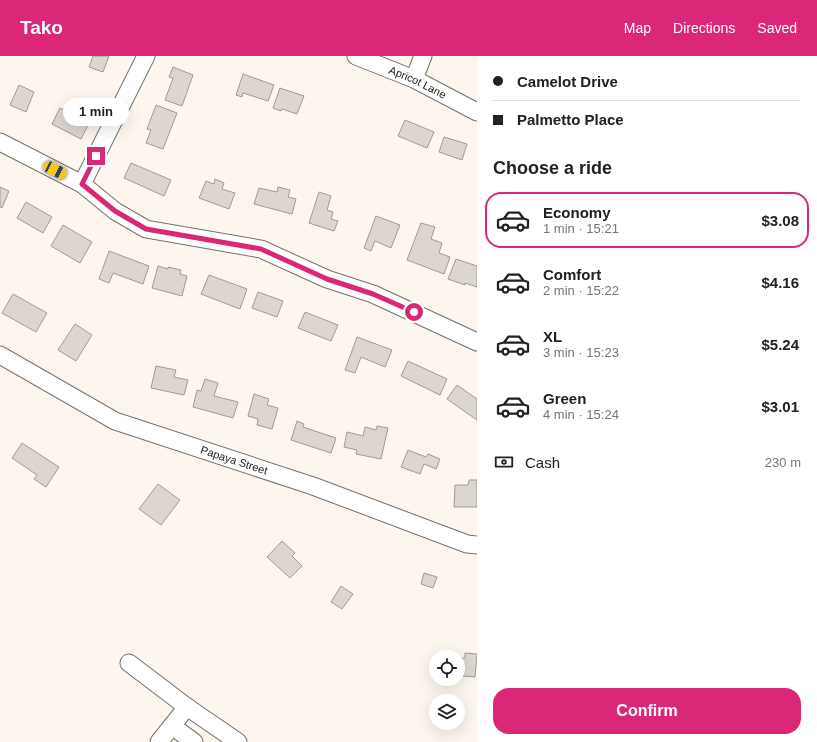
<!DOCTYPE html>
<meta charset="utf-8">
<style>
body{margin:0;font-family:Helvetica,sans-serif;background:#f6f6f6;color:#202124;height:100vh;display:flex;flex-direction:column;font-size:15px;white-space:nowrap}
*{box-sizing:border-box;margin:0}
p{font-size:13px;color:#757577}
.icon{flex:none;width:22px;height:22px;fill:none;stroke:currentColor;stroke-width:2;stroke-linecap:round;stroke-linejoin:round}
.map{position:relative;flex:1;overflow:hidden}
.panel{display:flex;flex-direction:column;background:#fff;width:340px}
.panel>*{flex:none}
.guide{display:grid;align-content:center;height:88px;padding:0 16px;background:#fff}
.fabs{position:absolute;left:429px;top:594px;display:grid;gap:8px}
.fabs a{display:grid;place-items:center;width:36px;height:36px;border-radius:50%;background:#fff;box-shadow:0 4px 16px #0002;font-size:20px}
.end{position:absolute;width:18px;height:18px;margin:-9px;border:5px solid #db2777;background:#fff;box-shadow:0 0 0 2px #fff}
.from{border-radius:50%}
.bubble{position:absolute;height:28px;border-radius:14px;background:#fff;box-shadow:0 4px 16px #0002;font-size:13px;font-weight:700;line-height:28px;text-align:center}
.car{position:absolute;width:12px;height:24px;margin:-12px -6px;border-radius:5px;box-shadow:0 0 3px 1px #0007;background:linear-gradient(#f5c518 24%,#345 0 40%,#f5c518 0 76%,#345 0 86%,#f5c518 0)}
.guide b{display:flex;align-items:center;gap:14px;height:38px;font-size:15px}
.guide b+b{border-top:1px solid #e0e0e0}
.guide i{width:10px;height:10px;background:#202124}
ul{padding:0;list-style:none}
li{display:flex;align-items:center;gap:12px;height:56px;margin:0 8px 6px;padding:0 8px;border:2px solid transparent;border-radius:16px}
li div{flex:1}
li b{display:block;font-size:15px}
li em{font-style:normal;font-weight:700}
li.on{border-color:#db2777}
li>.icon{width:36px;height:36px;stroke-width:1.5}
h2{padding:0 16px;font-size:18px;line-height:48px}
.pay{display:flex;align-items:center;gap:10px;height:44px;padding:0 16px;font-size:15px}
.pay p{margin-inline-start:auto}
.cta{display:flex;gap:8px;margin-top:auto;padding:8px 16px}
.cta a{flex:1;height:46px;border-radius:16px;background:#db2777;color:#fff;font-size:16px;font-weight:700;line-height:46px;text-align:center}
header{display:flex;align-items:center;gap:24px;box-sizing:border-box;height:56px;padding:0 20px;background:#db2777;color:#fff}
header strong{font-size:19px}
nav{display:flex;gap:22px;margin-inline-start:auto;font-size:14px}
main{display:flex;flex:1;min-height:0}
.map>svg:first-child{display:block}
.building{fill:#dcd6cf;stroke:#9f9a93}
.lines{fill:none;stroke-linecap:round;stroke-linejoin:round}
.minor-casing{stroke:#76716b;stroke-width:19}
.minor{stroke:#fff;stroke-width:17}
.route{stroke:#db2777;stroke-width:5}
.labels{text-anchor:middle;stroke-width:4;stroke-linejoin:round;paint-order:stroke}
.street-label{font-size:11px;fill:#1c1a18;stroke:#fff}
</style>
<header>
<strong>Tako</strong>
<nav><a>Map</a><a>Directions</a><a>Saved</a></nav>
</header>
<main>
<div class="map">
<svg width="477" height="686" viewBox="0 0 477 686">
<rect width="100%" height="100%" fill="#fcf6ef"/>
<path class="building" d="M93,0H109L103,16L89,11Z
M173,11L193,19L182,50L165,44L173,22L169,21Z
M243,18L274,29L268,45L243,37L242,41L236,39Z
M19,29L34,36L26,56L10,49Z
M280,32L304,40L297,58L282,53L281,55L273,52Z
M156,49L177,57L163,93L146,87L151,74L147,73Z
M60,52L89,67L81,83L52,68Z
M405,64L434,76L427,92L398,80Z
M444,81L467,88L462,104L439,96Z
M131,107L171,124L164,140L124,122Z
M215,123L224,127L222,133L235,137L229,153L199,142L206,125L214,128Z
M0,131L9,135L2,152L0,151Z
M278,131L290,134L288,141L296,143L292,158L254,148L259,132L277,136Z
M319,136L331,140L327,154L333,156L331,163L338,165L334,175L309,167Z
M26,146L52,161L43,177L17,162Z
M376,160L400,169L391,192L375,185L371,195L364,192Z
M421,167L435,171L431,183L442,187L439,197L450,201L444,218L407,204Z
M63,169L92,186L80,207L51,190Z
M109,195L149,210L143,228L113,217L109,227L99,223Z
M456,203L477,210V231L465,227V229L448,223Z
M158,210L168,213V211L181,214L180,218L187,220L182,240L152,232Z
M209,219L247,233L240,253L201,238Z
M258,236L283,245L277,261L252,252Z
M13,238L47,257L36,276L2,257Z
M305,256L338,269L331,285L298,272Z
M75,268L92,279L76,305L58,294Z
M357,281L392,294L385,311L361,301L355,317L345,314Z
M408,305L447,323L440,339L401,320Z
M156,310L176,314L174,321L188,324L184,339L151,332Z
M205,323L218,327L214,340L238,346L233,362L193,351L197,334L201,335Z
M457,329L477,343V364L447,343Z
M254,338L269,343L267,349L278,352L272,373L257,369L258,363L248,360Z
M297,365L304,368L303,371L336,382L331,397L291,384Z
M377,370L388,372L381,403L356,398L357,394L344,391L347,376L363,380L365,371L376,374Z
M22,387L59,411L46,431L34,423L37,419L12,402Z
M408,394L426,401L428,398L440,403L436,413L424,408L420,418L401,411Z
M469,424H477V451H454L455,429H468Z
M158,428L180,444L161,469L139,453Z
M282,485L295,497L292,500L302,510L290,522L267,501Z
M424,517L437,521L433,532L421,528Z
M341,530L353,538L342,553L331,546Z
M465,597L477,598L475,621L463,620L464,611L458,610V602H465Z"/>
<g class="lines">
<defs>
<g id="minor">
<path id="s1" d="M356,0L414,23L477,56"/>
<path d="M414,23L423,0"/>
<path d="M0,86L82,128L115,155L146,173L261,193L327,223L373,238L477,286"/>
<path d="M82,128L146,0"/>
<path id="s2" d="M0,299L115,365L313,430L467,488L477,489"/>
<path d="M129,607L187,651L238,686"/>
<path d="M172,670L194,686"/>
<path d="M159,686L187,651"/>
</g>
</defs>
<use href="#minor" class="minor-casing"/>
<use href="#minor" class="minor"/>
</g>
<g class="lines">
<path class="route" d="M96,100L82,128L115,155L146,173L261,193L327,223L373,238L414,256"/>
</g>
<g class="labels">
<g class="street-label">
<text dy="4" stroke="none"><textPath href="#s1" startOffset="67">Apricot Lane</textPath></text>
<text dy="4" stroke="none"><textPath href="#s2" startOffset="258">Papaya Street</textPath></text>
</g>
</g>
</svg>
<div class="fabs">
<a><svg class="icon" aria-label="locate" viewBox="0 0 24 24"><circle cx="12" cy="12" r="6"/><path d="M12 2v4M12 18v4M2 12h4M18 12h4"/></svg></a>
<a><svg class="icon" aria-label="layers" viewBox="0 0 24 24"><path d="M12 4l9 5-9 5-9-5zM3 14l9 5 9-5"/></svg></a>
</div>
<i class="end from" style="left:414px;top:256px"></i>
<i class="end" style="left:96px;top:100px"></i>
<div class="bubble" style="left:63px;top:42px;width:66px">1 min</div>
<i class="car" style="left:55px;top:114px;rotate:117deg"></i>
</div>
<section class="panel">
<div class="guide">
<b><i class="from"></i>Camelot Drive</b>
<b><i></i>Palmetto Place</b>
</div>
<h2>Choose a ride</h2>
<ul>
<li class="on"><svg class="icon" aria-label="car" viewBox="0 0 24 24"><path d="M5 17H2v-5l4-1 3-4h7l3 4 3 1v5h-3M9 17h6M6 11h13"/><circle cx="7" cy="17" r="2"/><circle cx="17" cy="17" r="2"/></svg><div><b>Economy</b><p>1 min · 15:21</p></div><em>$3.08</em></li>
<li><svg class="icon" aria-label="car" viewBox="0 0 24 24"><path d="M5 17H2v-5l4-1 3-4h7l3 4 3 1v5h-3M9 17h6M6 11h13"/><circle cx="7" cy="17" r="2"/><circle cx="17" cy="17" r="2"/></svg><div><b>Comfort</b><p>2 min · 15:22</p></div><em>$4.16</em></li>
<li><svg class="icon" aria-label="car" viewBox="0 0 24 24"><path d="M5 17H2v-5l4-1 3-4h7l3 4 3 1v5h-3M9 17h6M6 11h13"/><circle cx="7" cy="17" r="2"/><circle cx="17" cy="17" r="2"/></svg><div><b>XL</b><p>3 min · 15:23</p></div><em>$5.24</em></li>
<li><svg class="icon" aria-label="car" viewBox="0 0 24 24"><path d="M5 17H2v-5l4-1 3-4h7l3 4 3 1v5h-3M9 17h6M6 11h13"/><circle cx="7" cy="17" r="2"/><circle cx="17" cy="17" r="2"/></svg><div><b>Green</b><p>4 min · 15:24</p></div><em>$3.01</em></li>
</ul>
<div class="pay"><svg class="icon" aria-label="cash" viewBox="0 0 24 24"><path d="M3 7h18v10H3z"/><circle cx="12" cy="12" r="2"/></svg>Cash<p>230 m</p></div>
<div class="cta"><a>Confirm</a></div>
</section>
</main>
